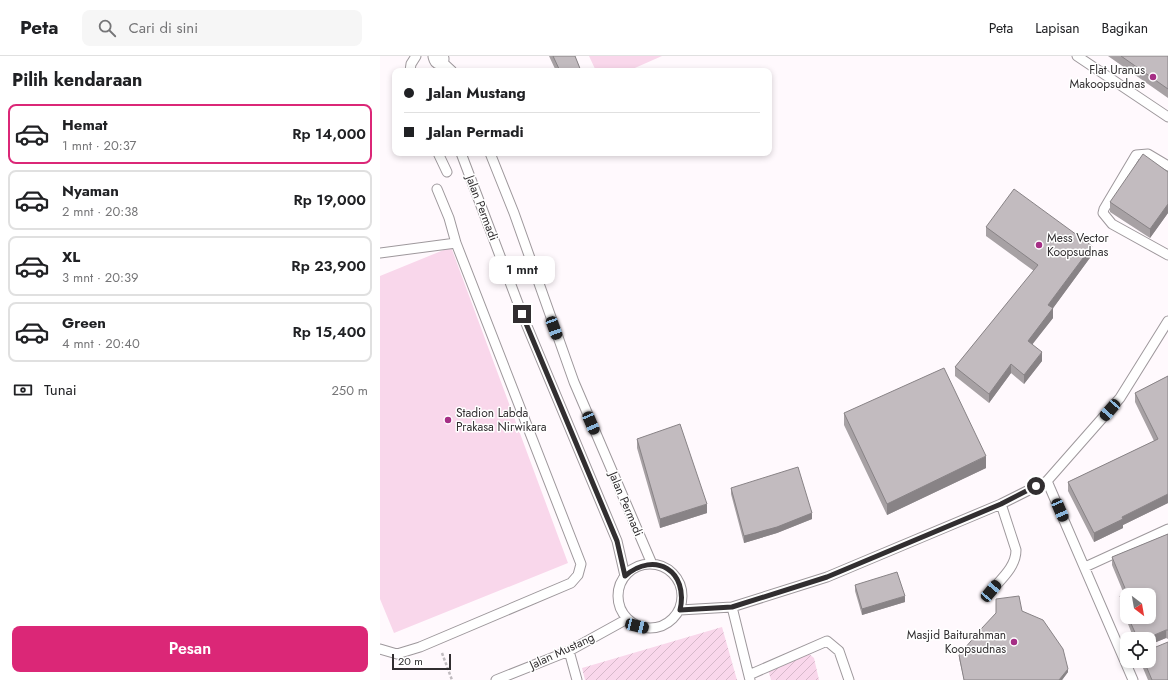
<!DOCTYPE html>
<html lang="id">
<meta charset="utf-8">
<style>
body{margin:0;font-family:Jost,sans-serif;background:#f6f6f6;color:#202124;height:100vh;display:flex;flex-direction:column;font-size:15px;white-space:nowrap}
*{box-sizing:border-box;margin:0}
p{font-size:13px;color:#757577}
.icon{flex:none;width:22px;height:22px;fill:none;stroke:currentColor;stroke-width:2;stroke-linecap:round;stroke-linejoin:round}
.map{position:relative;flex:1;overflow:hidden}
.side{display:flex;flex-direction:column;background:#fff;width:380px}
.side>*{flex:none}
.guide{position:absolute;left:12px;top:12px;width:380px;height:88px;border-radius:8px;box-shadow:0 2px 6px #0003;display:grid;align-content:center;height:88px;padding:0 12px;background:#fff}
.needle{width:26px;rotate:149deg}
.tools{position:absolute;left:740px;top:532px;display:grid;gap:8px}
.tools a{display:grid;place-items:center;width:36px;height:36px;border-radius:8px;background:#fff;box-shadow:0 2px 6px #0003;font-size:20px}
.scale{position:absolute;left:12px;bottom:10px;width:59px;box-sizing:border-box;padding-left:4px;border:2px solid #312e30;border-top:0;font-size:11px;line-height:14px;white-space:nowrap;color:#312e30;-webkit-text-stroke:3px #fff;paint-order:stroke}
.end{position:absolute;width:18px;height:18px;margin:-9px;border:5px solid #312e30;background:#fff;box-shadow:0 0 0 2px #fff}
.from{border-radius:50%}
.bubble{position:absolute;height:28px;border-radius:8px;background:#fff;box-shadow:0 2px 6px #0003;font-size:13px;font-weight:600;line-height:28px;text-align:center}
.car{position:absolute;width:12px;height:24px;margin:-12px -6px;border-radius:5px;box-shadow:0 0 3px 1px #0007;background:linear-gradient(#222 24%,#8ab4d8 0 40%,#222 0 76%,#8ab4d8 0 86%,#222 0)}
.guide b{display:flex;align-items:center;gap:14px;height:38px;font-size:15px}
.guide b+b{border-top:1px solid #e0e0e0}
.guide i{width:10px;height:10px;background:#202124}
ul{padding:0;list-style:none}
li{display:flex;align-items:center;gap:12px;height:60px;margin:0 8px 6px;padding:0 4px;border:2px solid #e0e0e0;border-radius:8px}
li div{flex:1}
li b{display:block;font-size:15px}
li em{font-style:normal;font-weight:600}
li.on{border-color:#db2777}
li>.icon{width:36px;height:36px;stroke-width:1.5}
h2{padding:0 12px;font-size:18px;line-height:48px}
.pay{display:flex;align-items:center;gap:10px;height:44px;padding:0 12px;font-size:15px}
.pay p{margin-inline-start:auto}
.cta{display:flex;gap:8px;margin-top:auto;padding:8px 12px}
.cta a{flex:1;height:46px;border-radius:8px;background:#db2777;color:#fff;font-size:16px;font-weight:600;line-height:46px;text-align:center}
header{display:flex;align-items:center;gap:24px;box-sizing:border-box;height:56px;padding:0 20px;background:#fff;border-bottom:1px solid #e0e0e0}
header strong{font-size:19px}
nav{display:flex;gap:22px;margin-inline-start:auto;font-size:14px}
.search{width:280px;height:36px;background:#f6f6f6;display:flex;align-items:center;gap:10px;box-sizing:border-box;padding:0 14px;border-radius:8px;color:#757577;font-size:15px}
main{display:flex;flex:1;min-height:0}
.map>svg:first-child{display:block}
.green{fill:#f9d7eb}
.garden{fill:url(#garden-furrows)}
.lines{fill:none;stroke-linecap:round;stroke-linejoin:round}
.lane-casing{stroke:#9e989c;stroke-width:11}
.street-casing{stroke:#9e989c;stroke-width:21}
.path{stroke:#c0bbbf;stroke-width:2.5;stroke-dasharray:3 2;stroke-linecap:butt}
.lane{stroke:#fff;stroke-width:9}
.street{stroke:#fff;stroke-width:19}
.wall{fill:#a7a1a4;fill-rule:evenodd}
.shaded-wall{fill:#888386}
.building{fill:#c2bbbf;stroke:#888386}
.route{stroke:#312e30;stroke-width:5}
.poi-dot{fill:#a52e85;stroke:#fff;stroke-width:1.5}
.labels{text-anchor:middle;stroke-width:3;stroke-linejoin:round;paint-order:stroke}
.poi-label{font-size:12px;fill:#312e30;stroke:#fff;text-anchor:end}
.street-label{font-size:12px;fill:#312e30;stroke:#fff}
</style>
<header>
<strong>Peta</strong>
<div class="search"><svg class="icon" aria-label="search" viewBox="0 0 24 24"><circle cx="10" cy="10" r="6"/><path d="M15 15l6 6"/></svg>Cari di sini</div>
<nav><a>Peta</a><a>Lapisan</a><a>Bagikan</a></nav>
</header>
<main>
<section class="side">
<h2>Pilih kendaraan</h2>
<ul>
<li class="on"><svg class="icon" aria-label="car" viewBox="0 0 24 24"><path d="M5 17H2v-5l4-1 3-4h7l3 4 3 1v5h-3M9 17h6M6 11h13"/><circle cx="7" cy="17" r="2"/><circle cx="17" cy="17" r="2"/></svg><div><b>Hemat</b><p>1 mnt · 20:37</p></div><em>Rp 14,000</em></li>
<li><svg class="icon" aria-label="car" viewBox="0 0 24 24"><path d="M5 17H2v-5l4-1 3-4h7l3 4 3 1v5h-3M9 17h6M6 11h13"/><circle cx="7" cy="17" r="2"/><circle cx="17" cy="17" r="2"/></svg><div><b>Nyaman</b><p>2 mnt · 20:38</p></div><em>Rp 19,000</em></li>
<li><svg class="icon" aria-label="car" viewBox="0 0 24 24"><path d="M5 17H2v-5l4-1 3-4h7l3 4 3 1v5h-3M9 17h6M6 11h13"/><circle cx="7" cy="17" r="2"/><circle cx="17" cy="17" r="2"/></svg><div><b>XL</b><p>3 mnt · 20:39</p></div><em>Rp 23,900</em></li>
<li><svg class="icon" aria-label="car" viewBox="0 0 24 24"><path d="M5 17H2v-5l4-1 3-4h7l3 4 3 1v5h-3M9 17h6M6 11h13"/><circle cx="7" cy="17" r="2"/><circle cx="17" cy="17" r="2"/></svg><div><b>Green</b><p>4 mnt · 20:40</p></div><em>Rp 15,400</em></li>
</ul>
<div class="pay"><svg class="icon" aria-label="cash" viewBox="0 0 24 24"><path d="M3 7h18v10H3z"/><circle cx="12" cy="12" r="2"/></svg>Tunai<p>250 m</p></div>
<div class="cta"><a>Pesan</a></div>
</section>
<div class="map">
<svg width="788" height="624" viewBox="0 0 788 624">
<defs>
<pattern id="garden-furrows" width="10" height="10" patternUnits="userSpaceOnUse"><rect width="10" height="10" fill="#f9d7eb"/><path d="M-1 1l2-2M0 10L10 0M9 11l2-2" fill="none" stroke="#d6b9ca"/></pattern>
</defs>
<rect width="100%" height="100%" fill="#fff9fd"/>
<path class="green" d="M209,0H282L248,15H216Z
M71,191L188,507L14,577L0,543V220Z"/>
<path class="garden" d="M342,571L357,624H205L202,612Z
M427,596L434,602L439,624H391L386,606Z"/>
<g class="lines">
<defs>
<path id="lane" d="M697,0L788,61
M59,3L72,15
M30,15L31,8L36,0
M58,97L67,116
M81,97L142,258L237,485L245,520
M110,97L134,157L194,326L272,508
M788,110L768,98L756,99L724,153L723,157L732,168L788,199
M0,197L76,187
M667,425L753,624
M238 540a32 32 0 1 1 64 0a32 32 0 1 1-64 0Z
M705,511L788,473
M611,535C621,523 636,511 636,494L621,448
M352,551L370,624
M300,554L352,551L447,521L621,448L667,425L740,342L788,265
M0,593L17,598L40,591L191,527L198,519L201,508L76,187L69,162L57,133
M189,595L197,624
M369,619L447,585L459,595L469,624
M116,624L189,595L247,563"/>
<path id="street" d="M58,0L59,3"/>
</defs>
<use href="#lane" class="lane-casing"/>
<use href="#street" class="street-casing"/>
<path class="path" d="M62,597L72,624"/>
<use href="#lane" class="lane"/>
<use href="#street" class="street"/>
</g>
<path class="wall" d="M169,0H195L201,15H176Z
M728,0H788V42Z
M788,116V157L770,182L730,156V146Z
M606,171L712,199L673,252V262L652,288L662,305L644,328L631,317L609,347L575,320V311L654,215L606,180Z
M788,320V447L743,469V472L714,486L688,435V426L774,385L755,346V337Z
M464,357L606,412L507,459L464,369Z
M257,383L327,457L280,472L257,392Z
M351,432L432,463L397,477L364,487L351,438Z
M788,478V583L786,582L769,589V583H754L740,548V540L744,538L732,509V501ZM747,539L769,561H747Z
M475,529L525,546L482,559L475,535Z
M642,555L688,616L682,624H584L579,602V599Z
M760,605H769L788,624H768Z"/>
<path class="shaded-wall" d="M788,148V157L770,182V173Z
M712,190V199L671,255L673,252V262L648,294V285L668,249Z
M662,296V305L644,328V319Z
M631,308V317L609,347V338Z
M606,400V412L507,459V448Z
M788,438V447L743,469V472L714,486V477L742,461Z
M327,448V457L280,472V463Z
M432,457V463L397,477L364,487V480Z
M525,540V546L482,559V553Z
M786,574V582L769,589V583H765Z
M688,613V616L682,624H679Z"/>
<path class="building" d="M173,0H195L201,15H180Z
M741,0H788V33Z
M763,98L788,116V148L770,173L730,146Z
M634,133L712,190L668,249L673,252L648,285L662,296L644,319L631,308L609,338L575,311L658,209L606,171Z
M564,312L606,400L507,448L464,357Z
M788,320V438L742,461L743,463L714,477L688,426L778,383L755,337Z
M300,368L327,448L280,463L257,383Z
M418,411L432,457L397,471L364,480L351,432Z
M788,478V574H786L765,583H758L748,561H769V539H747V557L740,540L747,537L732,501Z
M517,516L525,540L482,553L475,529Z
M639,540L642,555L663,564L683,593L688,613L679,624H584L579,599L602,572L616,557V543Z
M788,586V624H772L764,605H769V592L771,593Z"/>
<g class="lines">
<path class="route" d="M142,258L237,485L245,520C275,494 309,515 300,554L352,551L447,521L621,448L656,430"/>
</g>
<g class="poi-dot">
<circle cx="773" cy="21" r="4"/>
<circle cx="659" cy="189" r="4"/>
<circle cx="68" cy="364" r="4"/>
<circle cx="634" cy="586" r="4"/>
</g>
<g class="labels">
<g class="poi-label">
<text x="765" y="18">Flat Uranus<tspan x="765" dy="14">Makoopsudnas</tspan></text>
<text x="667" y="186" text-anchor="start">Mess Vector<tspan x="667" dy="14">Koopsudnas</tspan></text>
<text x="76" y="361" text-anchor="start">Stadion Labda<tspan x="76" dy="14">Prakasa Nirwikara</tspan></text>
<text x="626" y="583">Masjid Baiturahman<tspan x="626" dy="14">Koopsudnas</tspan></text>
</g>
<g class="street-label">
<text transform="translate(102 152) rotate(69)" y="4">Jalan Permadi</text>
<text transform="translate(246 448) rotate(67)" y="4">Jalan Permadi</text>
<text transform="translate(182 595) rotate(-25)" y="4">Jalan Mustang</text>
</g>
</g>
</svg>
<div class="tools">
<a><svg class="needle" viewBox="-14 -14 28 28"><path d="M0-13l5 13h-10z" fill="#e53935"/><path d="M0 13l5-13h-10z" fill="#757577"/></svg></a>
<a><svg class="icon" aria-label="locate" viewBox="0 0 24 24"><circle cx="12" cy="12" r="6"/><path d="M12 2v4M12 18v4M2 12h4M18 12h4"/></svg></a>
</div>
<div class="scale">20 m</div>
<i class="end from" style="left:656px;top:430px"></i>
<i class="end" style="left:142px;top:258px"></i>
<div class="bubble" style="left:109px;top:200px;width:66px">1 mnt</div>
<i class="car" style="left:174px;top:272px;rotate:160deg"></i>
<i class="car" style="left:730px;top:354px;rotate:221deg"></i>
<i class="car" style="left:211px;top:367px;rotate:157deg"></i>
<i class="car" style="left:680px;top:454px;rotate:157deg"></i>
<i class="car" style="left:611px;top:535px;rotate:40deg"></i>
<i class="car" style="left:257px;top:570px;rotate:104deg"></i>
<div class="guide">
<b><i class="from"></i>Jalan Mustang</b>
<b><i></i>Jalan Permadi</b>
</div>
</div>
</main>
